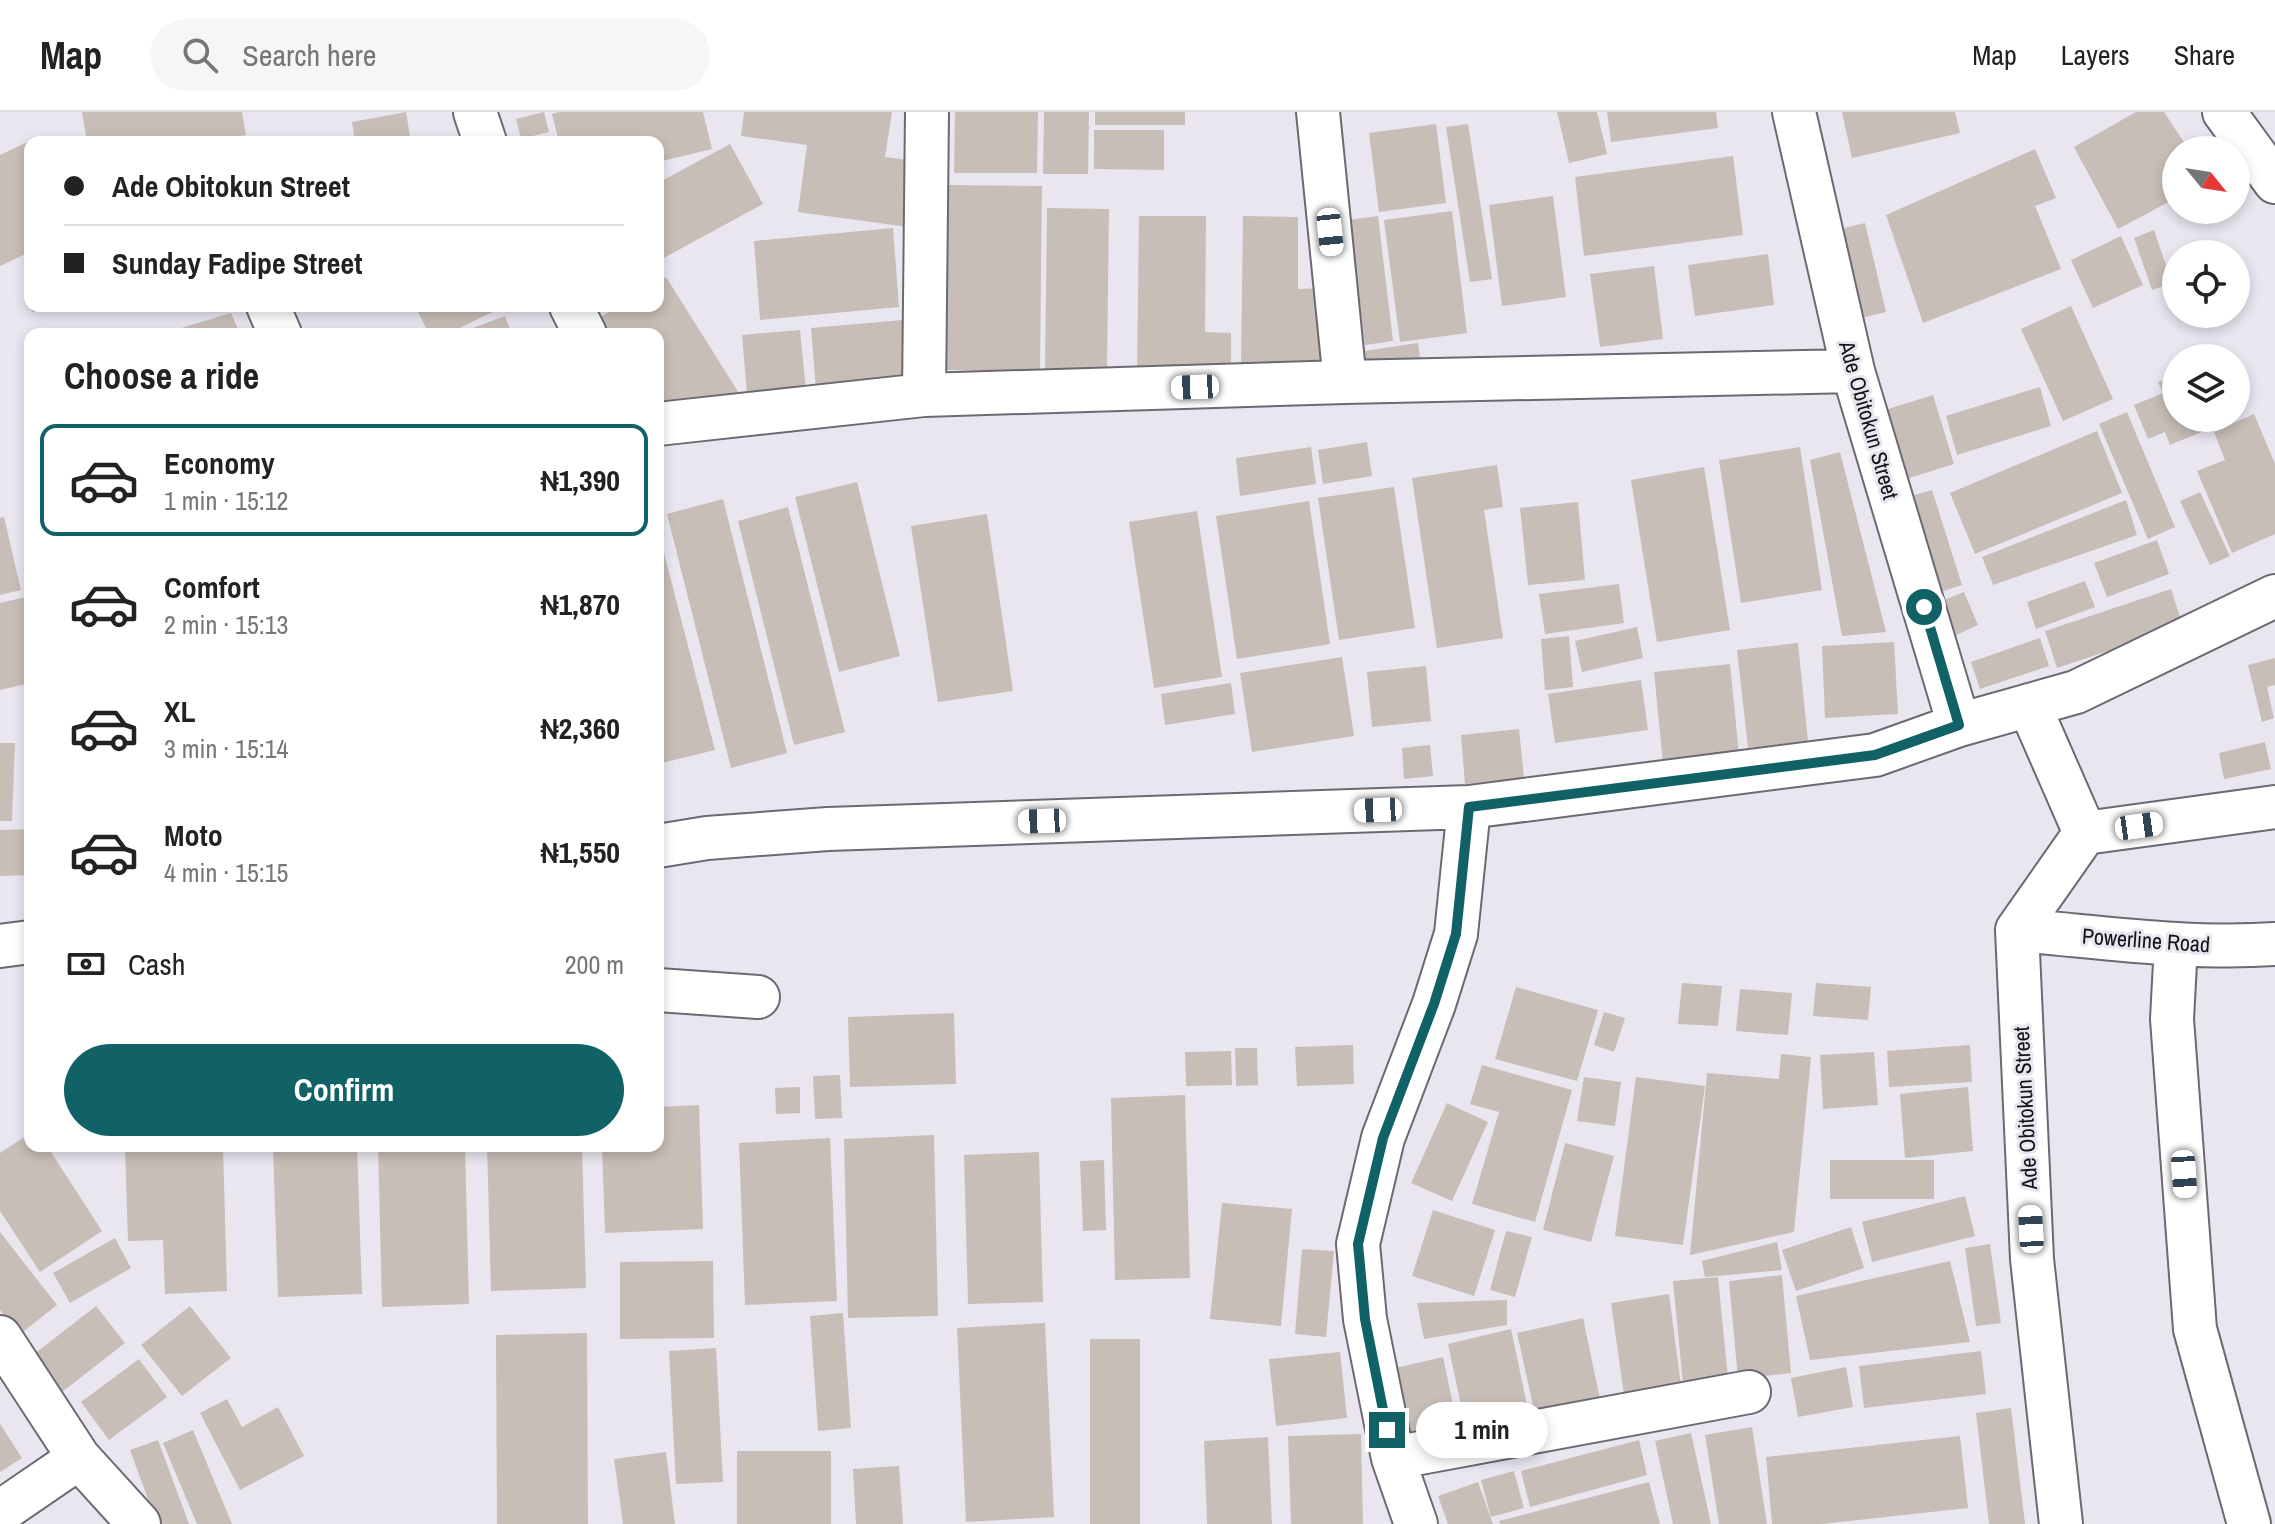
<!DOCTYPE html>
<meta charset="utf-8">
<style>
body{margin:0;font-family:"Archivo Narrow",sans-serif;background:#f6f6f6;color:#222;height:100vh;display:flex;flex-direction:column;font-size:30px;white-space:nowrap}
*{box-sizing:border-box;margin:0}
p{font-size:26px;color:#767676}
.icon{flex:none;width:44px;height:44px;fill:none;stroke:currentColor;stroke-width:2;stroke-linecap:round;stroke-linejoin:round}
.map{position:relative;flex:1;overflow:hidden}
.sheet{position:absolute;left:24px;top:216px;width:640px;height:824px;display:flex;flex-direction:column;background:#fff;border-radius:16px;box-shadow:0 4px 12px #0003}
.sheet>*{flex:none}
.banner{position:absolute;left:24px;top:24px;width:640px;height:176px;border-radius:16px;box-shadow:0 4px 12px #0003;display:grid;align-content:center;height:176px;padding:0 40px;background:#fff}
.needle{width:52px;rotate:120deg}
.controls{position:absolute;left:2162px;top:24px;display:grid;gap:16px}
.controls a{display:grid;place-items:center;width:88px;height:88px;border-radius:50%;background:#fff;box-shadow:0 4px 12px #0003;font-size:40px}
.end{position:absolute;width:36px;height:36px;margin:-18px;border:10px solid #116266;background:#fff;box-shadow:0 0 0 4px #fff}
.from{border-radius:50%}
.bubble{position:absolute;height:56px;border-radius:28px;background:#fff;box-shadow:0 4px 12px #0003;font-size:26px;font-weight:700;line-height:56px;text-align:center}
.car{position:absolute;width:24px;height:48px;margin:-24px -12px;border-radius:10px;box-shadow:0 0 6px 2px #0007;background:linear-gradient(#fff 24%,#345 0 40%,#fff 0 76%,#345 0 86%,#fff 0)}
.banner b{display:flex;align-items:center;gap:28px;height:76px;font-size:30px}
.banner b+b{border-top:2px solid #e0e0e0}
.banner i{width:20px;height:20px;background:#222}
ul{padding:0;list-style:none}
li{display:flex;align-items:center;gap:24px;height:112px;margin:0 16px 12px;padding:0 24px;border:4px solid transparent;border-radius:16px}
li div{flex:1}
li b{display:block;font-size:30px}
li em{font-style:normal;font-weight:700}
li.current{border-color:#116266}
li>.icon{width:72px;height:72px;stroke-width:1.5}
h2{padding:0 40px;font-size:36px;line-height:96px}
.pay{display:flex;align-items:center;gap:20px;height:88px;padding:0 40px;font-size:30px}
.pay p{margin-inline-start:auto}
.action{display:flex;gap:16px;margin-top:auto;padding:16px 40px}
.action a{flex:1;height:92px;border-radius:48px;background:#116266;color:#fff;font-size:32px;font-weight:700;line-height:92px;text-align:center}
header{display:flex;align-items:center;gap:48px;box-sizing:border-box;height:112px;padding:0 40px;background:#fff;border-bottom:2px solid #e0e0e0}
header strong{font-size:38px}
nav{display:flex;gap:44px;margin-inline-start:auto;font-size:28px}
.search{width:560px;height:72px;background:#f6f6f6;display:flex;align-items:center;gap:20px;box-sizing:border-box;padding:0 28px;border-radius:44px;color:#767676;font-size:30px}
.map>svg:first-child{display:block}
.building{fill:#c7beb7}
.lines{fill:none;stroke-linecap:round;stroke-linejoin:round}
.minor-casing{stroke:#6b6971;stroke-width:46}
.minor{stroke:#fff;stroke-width:42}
.route{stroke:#116266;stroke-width:10}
.labels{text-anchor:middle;stroke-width:6;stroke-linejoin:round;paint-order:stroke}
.street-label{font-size:22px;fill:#141317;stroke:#e9e6f0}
</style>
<header>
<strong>Map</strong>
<div class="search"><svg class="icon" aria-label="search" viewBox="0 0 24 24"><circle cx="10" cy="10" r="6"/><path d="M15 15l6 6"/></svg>Search here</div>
<nav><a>Map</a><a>Layers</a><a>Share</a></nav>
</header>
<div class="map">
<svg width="2275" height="1412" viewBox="0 0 2275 1412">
<rect width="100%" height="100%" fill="#e9e6f0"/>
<path class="building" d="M82,0H242L246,23L207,30H87Z
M406,0L411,30H355L352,10Z
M544,0L549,20L521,27L516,7Z
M559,0H703L712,37L658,50V30H559L552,2Z
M744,0H892L885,45L917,49L908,115L798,100L807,33L741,24Z
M955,0H1038L1037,61H954Z
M1044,0H1089L1088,62H1043Z
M1095,0H1185V13H1095Z
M1557,0H1597L1607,42L1569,51Z
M1607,0H1716L1718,16L1611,30Z
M1842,0H1955L1960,21L1852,46Z
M2136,0H2164L2189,38H2176V86L2118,117L2074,35Z
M1436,12L1446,91L1379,100L1369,21Z
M1468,12L1492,167L1470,170L1446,15Z
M1094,18H1164V58L1094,57Z
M552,24L553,30H530V29Z
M38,25L40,30H30V140L0,154V43Z
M730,32L763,92L658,149V71Z
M2035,37L2056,86L2035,94L2061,157L1923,211L1886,103Z
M1733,44L1743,123L1584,144L1575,65Z
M947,73L1042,74L1040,259L945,258Z
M1553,84L1566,185L1502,194L1489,93Z
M1047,96L1109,97L1107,259L1045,258Z
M1452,99L1467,221L1400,230L1384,108Z
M1139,104H1206L1205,220L1231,221V264L1137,263Z
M1243,104L1298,105V177L1324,176L1323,254L1241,253Z
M1378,104L1393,229L1365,233L1349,108Z
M1865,111L1886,200L1849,209L1828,120Z
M893,116L899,195L760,208L754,129Z
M2154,118L2172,171L2152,178L2134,126Z
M2121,124L2143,173L2093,196L2071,148Z
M1768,142L1774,193L1695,204L1688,153Z
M30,145V175H28L24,146Z
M1654,154L1663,227L1600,235L1590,162Z
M666,165L742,286L712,305L700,285L661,310L658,305V222H607L598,207L619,194H658V170Z
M31,194H57V196L32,200Z
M415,194H505L447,222H429Z
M2071,194L2113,287L2063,309L2021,217Z
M231,201L240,222H165V221Z
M505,204L512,222H457Z
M903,208L909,282L816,278L811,216Z
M800,218L807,289L748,294L742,223Z
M1418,231L1421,253L1359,261L1357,240Z
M2176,263V306H2204L2209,317L2170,333L2165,320L2148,327L2134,293L2163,281L2158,270Z
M2040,275L2051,314L1957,343L1946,304Z
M1933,283L1954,352L1890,372L1869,303Z
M2127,300L2175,415L2148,427L2099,312Z
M2254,302L2275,352V422L2232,441L2197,359L2225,348L2214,320Z
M2097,319L2122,381L1975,442L1950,381Z
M1367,330L1372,364L1323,372L1318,338Z
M1311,335L1316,372L1240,384L1236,346Z
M1800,335L1822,478L1741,491L1719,348Z
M1840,340L1886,520L1842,524L1810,348Z
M1497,353L1503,395L1484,398L1503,526L1437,536L1412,366Z
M1704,355L1730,518L1657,530L1631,368Z
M857,370L900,544L839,560L795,385Z
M1394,375L1415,516L1339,528L1318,386Z
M1932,378L1962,473L1928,484L1898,388Z
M2200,380L2230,444L2210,453L2180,389Z
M723,387L787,641L731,656L667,402Z
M2126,388L2137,423L1993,473L1982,445Z
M1309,389L1330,532L1237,547L1216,404Z
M1578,390L1585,468L1528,473L1520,396Z
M788,395L845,620L794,633L738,409Z
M1197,399L1222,565L1154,576L1129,410Z
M987,402L1013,579L938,590L911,414Z
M4,405L21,478L0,483V406Z
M658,418L715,638L658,652Z
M2157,428L2169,462L2107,485L2094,451Z
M2085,469L2095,495L2036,517L2027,490Z
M1619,472L1624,511L1545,522L1539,482Z
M2171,477L2183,514L2057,556L2045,519Z
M1964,480L1978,513L1954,524L1939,490Z
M26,485L30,500V571L0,578V491Z
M1637,515L1643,546L1582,560L1575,529Z
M1569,524L1573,575L1545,578L1541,527Z
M2040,526L2049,554L1980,577L1971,550Z
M1894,530L1898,602L1825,606L1822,534Z
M1798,531L1808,629L1748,636L1737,538Z
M1342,545L1354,624L1252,640L1240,561Z
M2275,546V573L2267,575L2274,606L2262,610L2248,553Z
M1730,552L1739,642L1663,651L1654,560Z
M1426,554L1431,609L1372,615L1367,560Z
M1641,568L1648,618L1555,631L1548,582Z
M1231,571L1235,602L1165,613L1161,582Z
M1519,617L1524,666L1465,672L1461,623Z
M2265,630L2271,657L2224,667L2219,641Z
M0,631H15L12,709H0Z
M1430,633L1433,664L1404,667L1402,636Z
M30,717V763L0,764V718Z
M1682,871L1722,874L1718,914L1678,912Z
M1816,871L1871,875L1868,908L1813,904Z
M1516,875L1598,898L1577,969L1495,947Z
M1740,877L1792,881L1788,923L1736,919Z
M1604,900L1625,906L1614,940L1594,933Z
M954,901L956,972L850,975L848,905Z
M1353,933L1354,972L1297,974L1295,935Z
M1970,933L1972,970L1889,975L1887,939Z
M1235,936H1257L1258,973L1236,974Z
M1231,939L1232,973L1186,974L1185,940Z
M1874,940L1878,993L1823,997L1820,943Z
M1781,942L1811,945L1794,1120L1690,1143L1707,961L1779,967Z
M1482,953L1572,978L1535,1110L1472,1092L1499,1000L1470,992Z
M840,963L842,1006L815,1007L813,964Z
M1584,965L1621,970L1615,1014L1577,1009Z
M1636,965L1705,974L1683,1133L1615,1124Z
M800,975V1001L776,1002L775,976Z
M1968,975L1973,1039L1905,1046L1900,982Z
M1185,983L1190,1166L1115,1168L1111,986Z
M1447,991L1488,1010L1452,1089L1411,1071Z
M699,993L703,1117L605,1121L602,1034H658V995Z
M30,1021V1034H47L102,1119L40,1160L0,1099V1041Z
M934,1023L938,1204L848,1206L844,1027Z
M830,1026L837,1189L745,1193L739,1031Z
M1565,1031L1614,1044L1591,1130L1543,1118Z
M125,1034H223L227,1179L165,1182L163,1128L128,1129Z
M273,1034H357L362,1182L278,1185Z
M378,1034H465L469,1192L382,1195Z
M487,1034H582L586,1176L491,1179Z
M1039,1040L1043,1190L968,1192L964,1043Z
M1104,1048L1106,1118L1083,1119L1080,1049Z
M1830,1048H1934V1087H1830Z
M1965,1084L1975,1124L1872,1150L1862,1110Z
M1222,1091L1292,1097L1281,1214L1210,1207Z
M1433,1098L1495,1118L1474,1184L1412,1164Z
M1851,1115L1864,1156L1796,1179L1782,1138Z
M1506,1119L1532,1125L1515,1185L1490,1178Z
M0,1120L57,1193L19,1223L0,1198Z
M115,1126L131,1156L70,1191L53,1161Z
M1777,1130L1782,1158L1705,1165L1702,1149Z
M1990,1132L2001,1211L1976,1214L1965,1136Z
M1302,1137L1334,1139L1326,1225L1295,1222Z
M713,1149L714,1226L620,1227V1150Z
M1950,1149L1970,1230L1810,1248L1796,1184Z
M1782,1163L1791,1261L1738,1267L1729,1169Z
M1718,1165L1729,1277L1684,1282L1673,1169Z
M1669,1182L1683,1289L1626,1297L1611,1191Z
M1507,1188V1213L1424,1227L1417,1191Z
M96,1194L125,1231L53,1287L24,1250Z
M190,1194L231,1246L182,1284L141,1233Z
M843,1201L851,1316L818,1319L810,1204Z
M1583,1206L1601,1292L1536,1307L1517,1221Z
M1045,1211L1054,1405L966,1410L957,1216Z
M1511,1217L1531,1312L1468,1326L1448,1232Z
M587,1221L588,1412H497L496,1223Z
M1090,1227H1140V1412H1090Z
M716,1236L723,1370L676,1372L669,1239Z
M1981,1239L1986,1282L1864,1296L1859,1254Z
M1340,1240L1347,1306L1276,1314L1269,1247Z
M1443,1245L1460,1326L1408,1337L1391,1257Z
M139,1247L167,1285L109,1328L81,1290Z
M1846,1255L1853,1295L1798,1305L1791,1266Z
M227,1287L242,1315L278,1295L304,1344L240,1378L200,1301Z
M2011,1296L2025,1412H1989L1976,1301Z
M0,1312L22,1346L0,1360Z
M1752,1315L1767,1412H1719L1705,1323Z
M193,1318L232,1412H197L163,1331Z
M1691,1321L1711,1412H1673L1655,1329Z
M1361,1322L1363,1412H1291L1288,1324Z
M1960,1324L1968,1396L1822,1412H1772L1766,1345Z
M1268,1325L1272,1412H1207L1204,1329Z
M158,1328L189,1412H157L130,1338Z
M1639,1328L1647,1363L1530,1395L1521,1359Z
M737,1339H831V1412H737Z
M666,1340L675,1412H623L614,1347Z
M899,1354L903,1412H856L853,1357Z
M1514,1359L1524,1396L1491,1405L1481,1368Z
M1478,1370L1493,1412H1448L1438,1384Z
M1649,1370L1660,1412H1500L1499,1409Z"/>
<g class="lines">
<defs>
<path id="minor" d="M475,0L485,30
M1318,0L1345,270
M1794,0L1853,259L1959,613
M2224,0L2275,70
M268,194L280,222
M571,194L585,222
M924,283L927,0
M658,312L924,283L1345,270L1853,259
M2085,721L2275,695
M658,734L707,726L828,717L1469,695L1875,643L1959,613L2076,580L2275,484
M2017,818L2032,1147L2061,1412
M2017,818C2102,825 2190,838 2275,832
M2017,818L2085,721L2029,593
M2176,832L2172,907L2195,1217L2249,1412
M0,834L30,830
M658,878L758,885
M0,1225L79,1346L139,1412
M1393,1346L1749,1280
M0,1400L79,1346
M1416,1412L1393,1346L1365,1207L1358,1132L1383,1026L1434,892L1456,822L1469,695"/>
</defs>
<use href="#minor" class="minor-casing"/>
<use href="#minor" class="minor"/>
</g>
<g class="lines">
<path class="route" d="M1387,1318L1365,1207L1358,1132L1383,1026L1434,892L1456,822L1469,695L1875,643L1959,613L1924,495"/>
</g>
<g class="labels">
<g class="street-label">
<text transform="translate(1869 308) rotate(74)" y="8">Ade Obitokun Street</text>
<text transform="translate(2146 828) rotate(4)" y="8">Powerline Road</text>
<text transform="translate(2025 996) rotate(-93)" y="8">Ade Obitokun Street</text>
</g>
</g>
</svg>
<div class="controls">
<a><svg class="needle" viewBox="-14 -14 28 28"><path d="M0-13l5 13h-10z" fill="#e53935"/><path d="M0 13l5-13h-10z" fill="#767676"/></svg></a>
<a><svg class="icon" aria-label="locate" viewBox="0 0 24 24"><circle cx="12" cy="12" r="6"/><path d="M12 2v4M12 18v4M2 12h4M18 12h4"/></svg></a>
<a><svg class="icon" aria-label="layers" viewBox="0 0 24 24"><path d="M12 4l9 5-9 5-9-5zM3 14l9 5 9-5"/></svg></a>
</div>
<i class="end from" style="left:1924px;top:495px"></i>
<i class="end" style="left:1387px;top:1318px"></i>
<div class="bubble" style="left:1416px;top:1290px;width:132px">1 min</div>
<i class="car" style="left:1330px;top:120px;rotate:174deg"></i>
<i class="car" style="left:1195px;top:275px;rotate:268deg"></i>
<i class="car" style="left:1378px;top:698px;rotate:268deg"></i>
<i class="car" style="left:1042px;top:709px;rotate:268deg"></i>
<i class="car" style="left:2139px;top:714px;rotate:82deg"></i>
<i class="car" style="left:2184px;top:1062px;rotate:176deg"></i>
<i class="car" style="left:2031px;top:1117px;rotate:357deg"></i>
<div class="banner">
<b><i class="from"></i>Ade Obitokun Street</b>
<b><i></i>Sunday Fadipe Street</b>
</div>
<section class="sheet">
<h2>Choose a ride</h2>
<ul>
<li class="current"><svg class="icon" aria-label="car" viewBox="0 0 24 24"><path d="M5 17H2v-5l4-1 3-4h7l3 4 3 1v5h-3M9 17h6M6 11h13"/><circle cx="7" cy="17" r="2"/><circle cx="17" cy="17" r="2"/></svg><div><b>Economy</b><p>1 min · 15:12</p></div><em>₦1,390</em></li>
<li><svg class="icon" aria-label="car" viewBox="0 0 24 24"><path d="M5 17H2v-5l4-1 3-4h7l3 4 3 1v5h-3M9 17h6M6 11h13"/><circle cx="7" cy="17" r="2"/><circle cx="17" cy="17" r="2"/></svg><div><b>Comfort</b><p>2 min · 15:13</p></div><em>₦1,870</em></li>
<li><svg class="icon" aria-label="car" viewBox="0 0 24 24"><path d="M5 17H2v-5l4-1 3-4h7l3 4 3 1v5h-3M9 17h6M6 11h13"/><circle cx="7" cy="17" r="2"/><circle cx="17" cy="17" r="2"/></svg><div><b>XL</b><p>3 min · 15:14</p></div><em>₦2,360</em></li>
<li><svg class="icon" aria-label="car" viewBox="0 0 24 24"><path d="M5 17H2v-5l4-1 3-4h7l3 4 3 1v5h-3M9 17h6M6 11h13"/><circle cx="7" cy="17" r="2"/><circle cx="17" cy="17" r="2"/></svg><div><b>Moto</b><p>4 min · 15:15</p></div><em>₦1,550</em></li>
</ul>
<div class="pay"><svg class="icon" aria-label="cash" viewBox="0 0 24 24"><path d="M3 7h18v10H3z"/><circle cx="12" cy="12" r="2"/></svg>Cash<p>200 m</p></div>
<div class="action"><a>Confirm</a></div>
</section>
</div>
